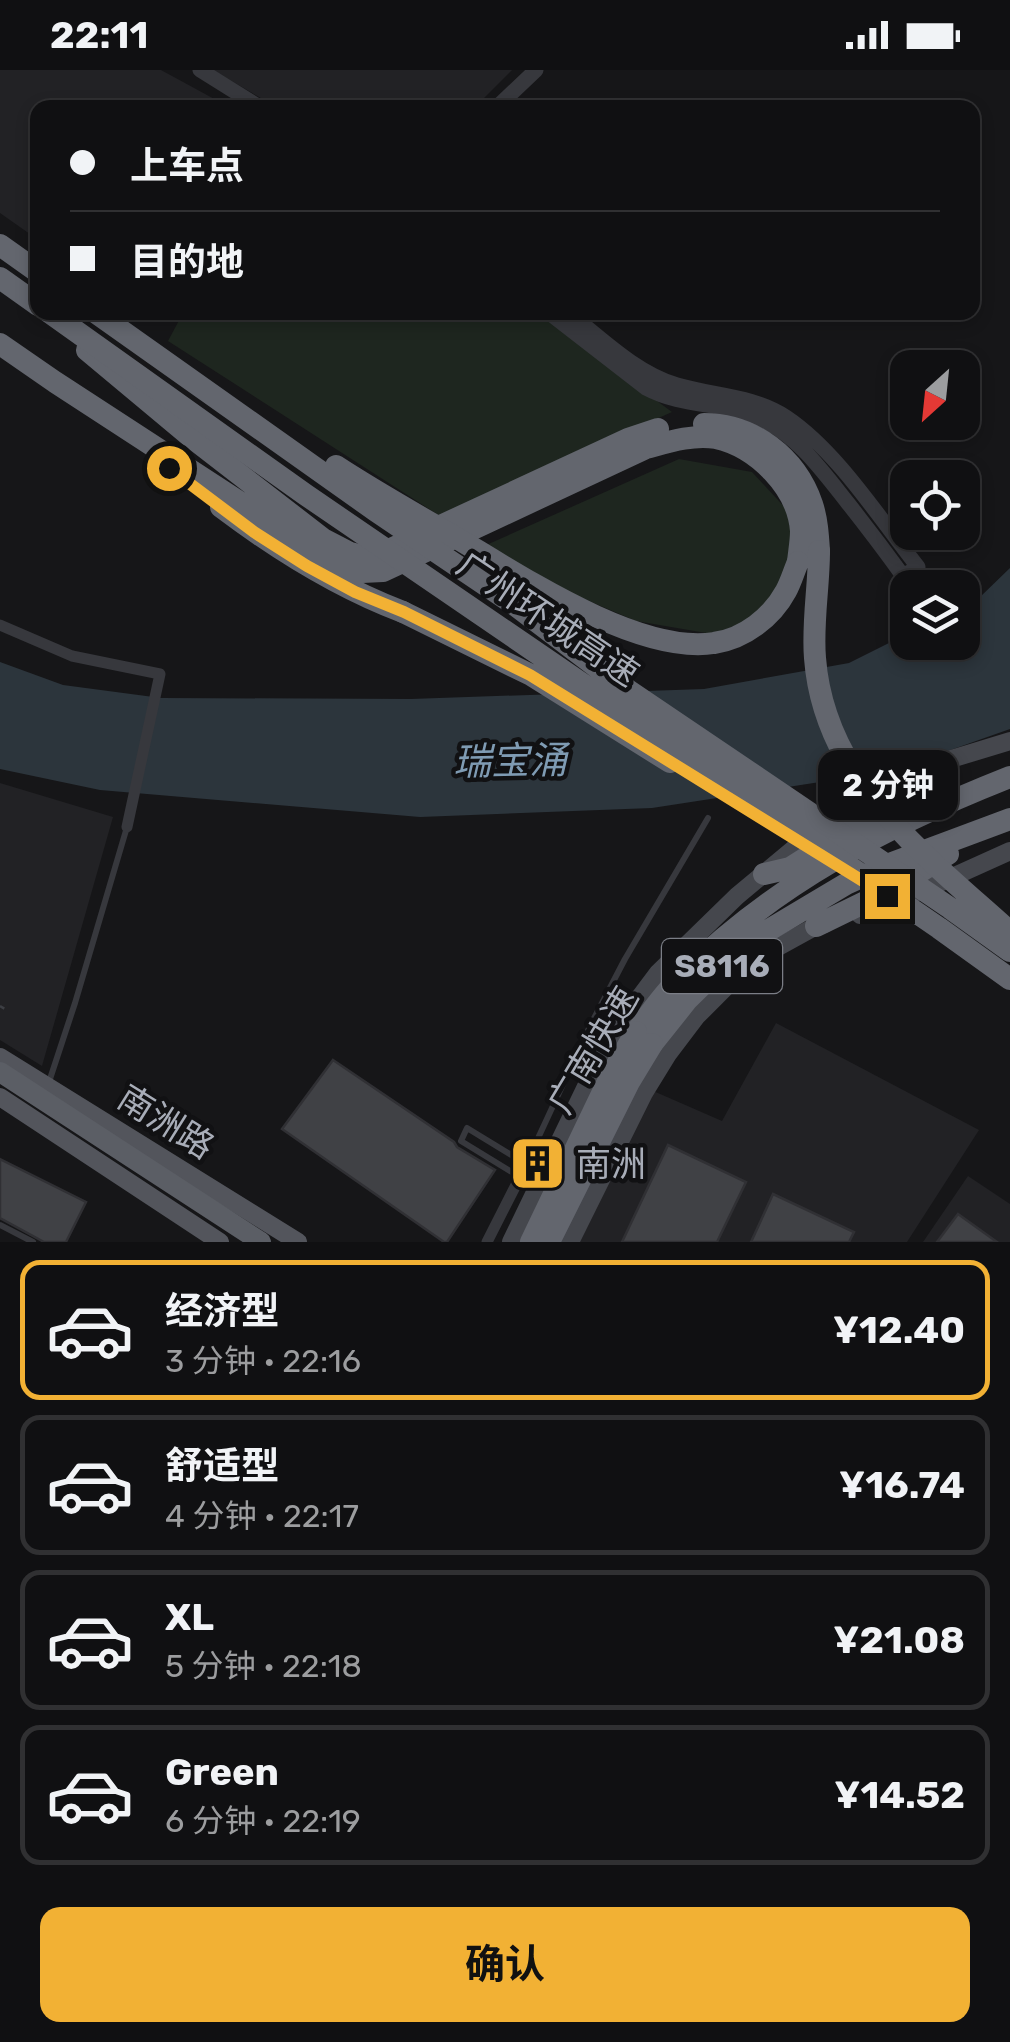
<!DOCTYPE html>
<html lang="zh">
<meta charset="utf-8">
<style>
body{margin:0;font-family:Rubik,"Noto Sans SC",sans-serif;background:#19191b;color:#f1f3f6;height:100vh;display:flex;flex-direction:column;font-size:38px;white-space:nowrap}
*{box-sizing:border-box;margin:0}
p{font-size:32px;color:#9c9d9f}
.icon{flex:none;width:55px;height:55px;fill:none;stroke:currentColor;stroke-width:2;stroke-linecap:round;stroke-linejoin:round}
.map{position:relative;height:1172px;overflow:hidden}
.details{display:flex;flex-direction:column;background:#101012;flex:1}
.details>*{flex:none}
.banner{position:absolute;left:30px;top:30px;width:950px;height:220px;border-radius:20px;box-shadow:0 5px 15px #0003,0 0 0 2px #303032;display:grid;align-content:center;height:220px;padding:0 40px;background:#101012}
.needle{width:65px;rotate:207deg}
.tools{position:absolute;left:890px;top:280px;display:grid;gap:20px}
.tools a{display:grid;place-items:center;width:90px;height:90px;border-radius:20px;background:#101012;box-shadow:0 5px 15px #0003,0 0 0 2px #303032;font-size:50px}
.end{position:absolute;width:45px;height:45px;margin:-22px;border:12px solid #f2b134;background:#111;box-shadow:0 0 0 5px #111}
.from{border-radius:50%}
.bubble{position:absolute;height:70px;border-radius:20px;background:#101012;box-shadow:0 5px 15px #0003,0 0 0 2px #303032;font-size:32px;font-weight:700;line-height:70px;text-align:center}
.banner b{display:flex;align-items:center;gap:35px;height:95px;font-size:38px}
.banner b+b{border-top:2px solid #303032}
.banner i{width:25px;height:25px;background:#f1f3f6}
ul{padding:18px 0 0;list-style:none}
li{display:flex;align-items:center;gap:30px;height:140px;margin:0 20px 15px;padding:0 20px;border:5px solid #303032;border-radius:20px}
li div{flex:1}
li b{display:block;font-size:38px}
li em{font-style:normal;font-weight:700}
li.active{border-color:#f2b134}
li>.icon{width:90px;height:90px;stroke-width:1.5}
.action{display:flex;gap:20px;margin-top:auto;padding:20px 40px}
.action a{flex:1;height:115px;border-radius:20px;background:#f2b134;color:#111;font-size:40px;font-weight:700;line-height:115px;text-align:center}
.status{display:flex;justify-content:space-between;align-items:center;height:70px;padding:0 50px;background:#101012;direction:ltr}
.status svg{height:28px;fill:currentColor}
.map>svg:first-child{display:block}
.built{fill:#222225}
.green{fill:#1e261f}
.water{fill:#2c353c}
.building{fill:#404145;stroke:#303034;stroke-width:2.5}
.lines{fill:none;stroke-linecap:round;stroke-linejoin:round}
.path{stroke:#3d3f44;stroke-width:2.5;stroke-dasharray:5 8;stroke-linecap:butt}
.service{stroke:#37383d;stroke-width:6}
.minor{stroke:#37383d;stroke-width:11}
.tertiary{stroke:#37383d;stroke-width:15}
.secondary{stroke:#45474d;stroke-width:18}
.primary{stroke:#53555c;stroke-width:18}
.trunk{stroke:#5b5e65;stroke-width:20}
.motorway{stroke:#63666e;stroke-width:22}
.motorway-bridge{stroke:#63666e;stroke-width:22}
.route{stroke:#f2b134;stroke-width:12}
.labels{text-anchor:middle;stroke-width:9;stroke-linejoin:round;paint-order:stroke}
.shield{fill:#111113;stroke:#7b7e86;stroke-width:2.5}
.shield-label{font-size:32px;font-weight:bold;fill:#a8adb8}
.street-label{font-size:35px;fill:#a8adb8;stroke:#111113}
.poi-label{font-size:35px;fill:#a8adb8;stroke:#111113;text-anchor:start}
.water-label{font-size:38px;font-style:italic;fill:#7f9bb3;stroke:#111113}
</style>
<div class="status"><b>22:11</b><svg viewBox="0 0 49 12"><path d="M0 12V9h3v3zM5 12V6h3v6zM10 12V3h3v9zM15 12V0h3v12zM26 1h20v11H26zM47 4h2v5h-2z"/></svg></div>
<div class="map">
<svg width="1010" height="1172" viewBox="0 0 1010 1172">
<rect width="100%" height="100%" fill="#161618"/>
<path class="built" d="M0,0H161L229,37L38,38L37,169L0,143Z
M213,0H512L474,38L276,37Z
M0,713L113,747L42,996L0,970Z
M776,953L979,1060L907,1172H579L651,1020L722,1051Z
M968,1106L1010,1134V1172H923Z"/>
<path class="green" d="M183,243H537L672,342L440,446L168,271Z
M679,389L752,402L790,443L792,477L782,518L754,549L712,564L636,551L568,522L484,476Z"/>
<path class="water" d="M1010,498V659L891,701L652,738L420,747L100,720L0,699V592L63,615L161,628L411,629L704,619L849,593L907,564L908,572H962L963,536L979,528Z"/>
<path class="building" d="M333,990L454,1072L457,1077L495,1100L447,1172H444L282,1059Z
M668,1075L746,1112L717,1172H622Z
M0,1089L86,1132L66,1172H44L0,1148Z
M773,1124L854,1162L849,1172H751Z
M958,1144L997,1172H937Z"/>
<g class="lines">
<path class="path" d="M0,936L5,939"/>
<path class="service" d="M48,1015L75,933L127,757
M526,1094L467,1058L461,1071L520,1107L591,954L625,889L708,748
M0,1155L33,1172"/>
<path class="minor" d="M0,555L72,586L160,604L127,757
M487,1172L520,1107"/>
<path class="tertiary" d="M200,0L261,38
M496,38L536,0
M548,242L646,318C684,338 721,332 758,348C797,365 821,399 847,432C866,456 885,481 903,506L918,497C880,449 837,381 786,347C752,325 714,326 677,315C636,303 601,268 568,242"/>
<path class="secondary" d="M860,845L937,814L1010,781
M511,1172L595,998L622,951L658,903L737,826L844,737L915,700L1010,671
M570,1172L644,1023L668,984L696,947L727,916L776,878L816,856L825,854"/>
<path class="primary" d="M0,987L298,1172
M0,1027L220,1172"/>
<path class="trunk" d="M0,1002L261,1172"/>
<path class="motorway" d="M0,175L38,202
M0,274L55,312L336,495L362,502L383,501L646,378C668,372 693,364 716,368C757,377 798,418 801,461C801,471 799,482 798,492
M87,280L190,366L323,469L350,483L366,487L378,485L628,369L658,359
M704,354C753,354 796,387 812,434C817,449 818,465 819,481
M221,437C278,480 337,517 403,542
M764,804L790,798L850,760L896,735L936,728
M816,856L896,817L948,784
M636,962C650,944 663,924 679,909C775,813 886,756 1010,707
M652,974L687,930L742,876L846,814L892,793L1010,749"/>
<path class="motorway-bridge" d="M0,208L38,235
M49,242L306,425L939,858L1010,909
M95,242L376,441L515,535L619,614L950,838L1010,881
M336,396C374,421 415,444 455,467C519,505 638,585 714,573C744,569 772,547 786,521C791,512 794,501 798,492
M819,481C819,517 812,553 815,588C824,711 926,786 1010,862
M403,542L531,605L670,692
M531,1172L612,1003L636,962
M549,1172L629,1012L652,974"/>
</g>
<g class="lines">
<path class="route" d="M169,398L254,462L307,496L355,522L404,542L530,605L887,826"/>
</g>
<defs>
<symbol id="building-square" viewBox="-11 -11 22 22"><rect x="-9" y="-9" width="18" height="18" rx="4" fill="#f2b134" stroke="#111113"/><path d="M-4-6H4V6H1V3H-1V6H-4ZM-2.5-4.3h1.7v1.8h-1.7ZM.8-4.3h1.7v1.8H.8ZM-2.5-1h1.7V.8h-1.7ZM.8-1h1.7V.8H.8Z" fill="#111"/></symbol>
</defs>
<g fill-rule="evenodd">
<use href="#building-square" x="506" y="1062" width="63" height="63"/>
</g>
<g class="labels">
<rect class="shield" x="662" y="869" width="120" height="54" rx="8"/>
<g class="shield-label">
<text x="722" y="907">S8116</text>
</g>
<g class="street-label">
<text transform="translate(548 549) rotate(34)" y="12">广州环城高速</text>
<text transform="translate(593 980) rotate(-59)" y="12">广南快速</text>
<text transform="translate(166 1052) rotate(32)" y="12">南洲路</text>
</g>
<g class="poi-label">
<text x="576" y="1106">南洲</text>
</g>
<g class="water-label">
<text transform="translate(510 691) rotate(-1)" y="13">瑞宝涌</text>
</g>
</g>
</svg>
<div class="tools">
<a><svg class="needle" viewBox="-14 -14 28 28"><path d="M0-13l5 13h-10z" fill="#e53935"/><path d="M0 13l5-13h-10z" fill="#9c9d9f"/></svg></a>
<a><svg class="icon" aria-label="locate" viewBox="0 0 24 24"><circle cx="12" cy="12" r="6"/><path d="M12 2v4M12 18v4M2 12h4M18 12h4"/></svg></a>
<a><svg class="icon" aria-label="layers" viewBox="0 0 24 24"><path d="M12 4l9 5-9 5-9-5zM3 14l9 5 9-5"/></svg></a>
</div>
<i class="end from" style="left:169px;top:398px"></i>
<i class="end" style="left:887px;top:826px"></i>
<div class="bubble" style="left:818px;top:680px;width:140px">2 分钟</div>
<div class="banner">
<b><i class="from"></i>上车点</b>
<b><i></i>目的地</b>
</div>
</div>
<section class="details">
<ul>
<li class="active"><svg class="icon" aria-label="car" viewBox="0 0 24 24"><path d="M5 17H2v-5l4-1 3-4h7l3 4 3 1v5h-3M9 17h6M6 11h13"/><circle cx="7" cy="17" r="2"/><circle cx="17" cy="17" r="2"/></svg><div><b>经济型</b><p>3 分钟 · 22:16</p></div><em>¥12.40</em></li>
<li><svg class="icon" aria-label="car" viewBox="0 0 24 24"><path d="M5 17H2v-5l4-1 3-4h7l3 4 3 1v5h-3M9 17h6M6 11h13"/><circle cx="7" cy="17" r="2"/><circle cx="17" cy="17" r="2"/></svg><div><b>舒适型</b><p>4 分钟 · 22:17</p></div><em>¥16.74</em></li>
<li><svg class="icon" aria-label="car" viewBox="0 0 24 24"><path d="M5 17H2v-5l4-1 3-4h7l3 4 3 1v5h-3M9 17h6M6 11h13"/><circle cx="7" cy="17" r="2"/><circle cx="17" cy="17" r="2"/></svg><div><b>XL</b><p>5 分钟 · 22:18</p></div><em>¥21.08</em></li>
<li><svg class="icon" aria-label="car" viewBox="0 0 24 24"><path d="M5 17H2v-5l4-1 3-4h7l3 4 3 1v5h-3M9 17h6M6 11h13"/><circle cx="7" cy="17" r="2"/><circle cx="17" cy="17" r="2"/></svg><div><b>Green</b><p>6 分钟 · 22:19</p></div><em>¥14.52</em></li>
</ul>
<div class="action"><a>确认</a></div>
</section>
